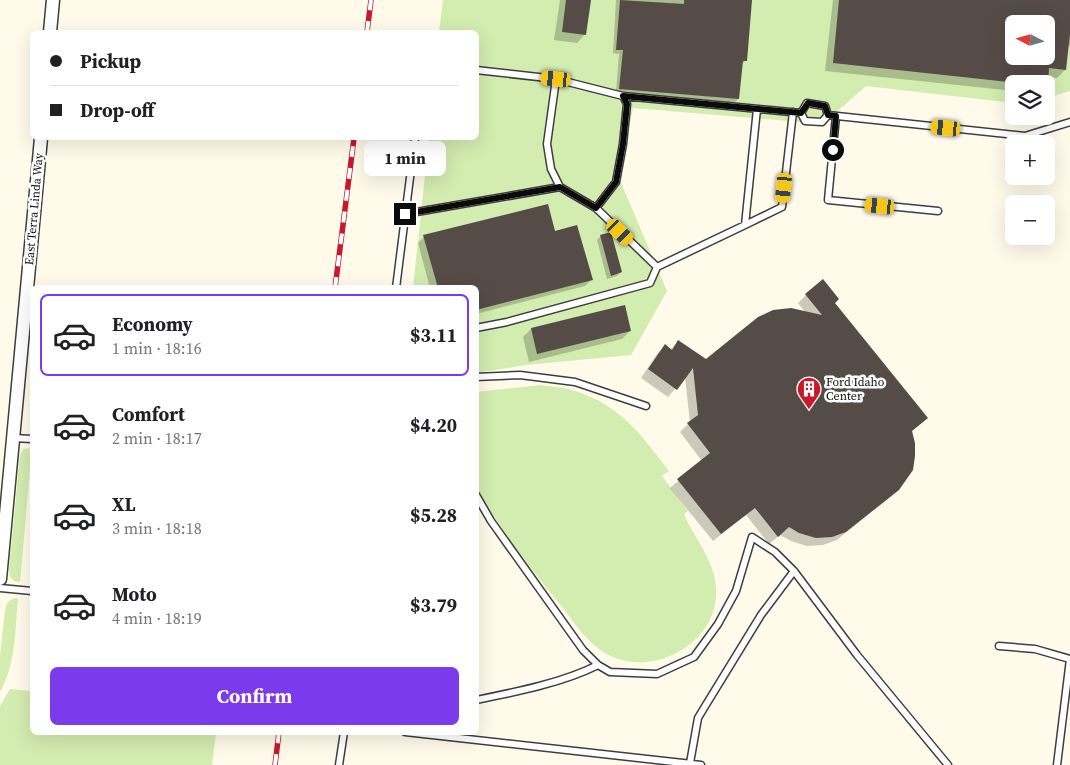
<!DOCTYPE html>
<meta charset="utf-8">
<style>
body{margin:0;font-family:"Source Serif 4",serif;background:#f6f6f6;color:#202124;height:100vh;display:flex;flex-direction:column;font-size:19px;white-space:nowrap}
*{box-sizing:border-box;margin:0}
p{font-size:16px;color:#757577}
.icon{flex:none;width:28px;height:28px;fill:none;stroke:currentColor;stroke-width:2;stroke-linecap:round;stroke-linejoin:round}
.map{position:relative;flex:1;overflow:hidden}
.panel{position:absolute;left:30px;top:285px;width:449px;height:450px;display:flex;flex-direction:column;background:#fff;border-radius:8px;box-shadow:0 5px 20px #0002}
.panel>*{flex:none}
.top-card{position:absolute;left:30px;top:30px;width:449px;height:110px;border-radius:8px;box-shadow:0 5px 20px #0002;display:grid;align-content:center;height:110px;padding:0 20px;background:#fff}
.needle{width:32px;rotate:276deg}
.tools{position:absolute;left:1005px;top:15px;display:grid;gap:10px}
.tools a{display:grid;place-items:center;width:50px;height:50px;border-radius:8px;background:#fff;box-shadow:0 5px 20px #0002;font-size:25px}
.end{position:absolute;width:22px;height:22px;margin:-11px;border:6px solid #0b0b0b;background:#fff;box-shadow:0 0 0 2px #fff}
.from{border-radius:50%}
.bubble{position:absolute;height:35px;border-radius:8px;background:#fff;box-shadow:0 5px 20px #0002;font-size:16px;font-weight:700;line-height:35px;text-align:center}
.car{position:absolute;width:15px;height:30px;margin:-15px -8px;border-radius:6px;box-shadow:0 0 4px 1px #0007;background:linear-gradient(#f5c518 24%,#345 0 40%,#f5c518 0 76%,#345 0 86%,#f5c518 0)}
.top-card b{display:flex;align-items:center;gap:18px;height:48px;font-size:19px}
.top-card b+b{border-top:1px solid #e0e0e0}
.top-card i{width:12px;height:12px;background:#202124}
ul{padding:9px 0 0;list-style:none}
li{display:flex;align-items:center;gap:15px;height:82px;margin:0 10px 8px;padding:0 10px;border:2px solid transparent;border-radius:8px}
li div{flex:1}
li b{display:block;font-size:19px}
li em{font-style:normal;font-weight:700}
li.current{border-color:#7c3aed}
li>.icon{width:45px;height:45px;stroke-width:1.5}
.action{display:flex;gap:10px;margin-top:auto;padding:10px 20px}
.action a{flex:1;height:58px;border-radius:8px;background:#7c3aed;color:#fff;font-size:20px;font-weight:700;line-height:58px;text-align:center}
.map>svg:first-child{display:block}
.green{fill:#d3ecb0;fill-rule:evenodd}
.shadow{fill:#0003;fill-rule:evenodd}
.building{fill:#554b47;fill-rule:evenodd}
.lines{fill:none;stroke-linecap:round;stroke-linejoin:round}
.lane-casing{stroke:#3e3e3e;stroke-width:9}
.street-casing{stroke:#3e3e3e;stroke-width:15}
.lane{stroke:#fff;stroke-width:6}
.street{stroke:#fff;stroke-width:12}
.rail-casing{stroke:#c6192b;stroke-width:5.5}
.rail{stroke:#fff;stroke-width:4;stroke-dasharray:11;stroke-linecap:butt}
.route{stroke:#0b0b0b;stroke-width:6}
.labels{text-anchor:middle;stroke-width:5;stroke-linejoin:round;paint-order:stroke}
.street-label{font-size:12px;fill:#0b0b0b;stroke:#fff}
.poi-label{font-size:12px;fill:#0b0b0b;stroke:#fff;text-anchor:start}
</style>
<div class="map">
<svg width="1070" height="765" viewBox="0 0 1070 765">
<rect width="100%" height="100%" fill="#fffae9"/>
<path class="green" d="M443,0H1070V91L1046,98V84H1014V103L866,86L823,124L633,108L619,178L667,291L631,355L526,365L476,373V288H413L429,138H476V32H439ZM1014,24H1046V56H1014Z
M541,385C552,387 564,387 575,391C622,406 641,435 669,471L662,476L688,511L684,514C694,538 714,559 716,587C721,645 645,684 599,649C584,638 573,621 562,607C539,579 517,551 497,521C490,510 481,499 476,485V392Z
M32,448L20,582L14,581L10,577L9,569L20,455L23,449Z
M14,598H18C15,630 16,664 0,692V657L5,610L7,603Z
M10,689L32,691V732L216,733L212,765H0V706Z"/>
<path class="shadow" d="M560,0H590L585,34L577,43L554,40Z
M616,0H751L746,60L741,65L738,99L734,103L616,92L619,54L613,53Z
M833,0H1070V46H1067L1065,70L1057,78L1047,77L1046,84H1014V91L825,71ZM1014,24H1046V56H1014Z
M554,233L591,280L585,286L476,314V288H430L418,243L424,237Z
M601,236L621,272L617,276L607,279L597,240Z
M806,295L833,303L911,431L898,489L837,540L823,545L807,546L791,541L780,535L769,544L746,515L713,541L670,488L702,461L680,432L690,422L685,377L668,397L641,378L657,354L665,346L670,350L679,342L706,361L806,313L798,303Z
M531,329L630,331L622,339L529,362L523,337Z"/>
<path class="building" d="M566,0H591L586,35L562,32Z
M620,0L684,4V0H752L747,61H743L739,99L619,89L623,50H616Z
M839,0H1070V34L1066,70L1049,68L1048,84H1028L833,63ZM1014,24H1046V56H1014Z
M548,204L555,231L577,225L593,280L476,310V288H438L423,235Z
M611,232L622,272L611,276L600,235Z
M823,279L839,299L835,303L928,418L912,431L915,443V456L913,470L899,490L846,532L832,537L816,538L799,533L789,527L778,537L755,508L721,534L677,479L710,453L687,423L698,415L693,368L677,390L648,369L665,344L672,350L678,340L706,359L758,317L773,310L791,308L822,315L805,294Z
M625,305L631,331L537,354L531,328Z"/>
<g class="lines">
<defs>
<path id="lane" d="M476,70L556,79
M801,113L807,103L825,106L828,115
M801,113L805,121L822,122L828,115
M828,115L1025,136L1070,122
M836,116L828,200L938,211
M596,208L616,182L623,144L627,104L623,96
M405,214L560,187
M745,225L782,207L793,112
M657,267L745,225L757,109
M396,288L415,138
M476,328L507,322L650,283L657,267L596,208L560,187L551,169L547,144L556,79L623,96L801,113
M476,377L520,375L575,382L646,406
M13,438L32,439
M476,495L491,521L583,650L598,665L610,672L657,674L694,657L718,624L736,591L752,537L775,552L794,571L857,655L948,765
M0,588L32,591
M999,646L1035,649L1070,659
M476,700C516,692 562,683 598,665
M405,732L701,765
M690,763L698,718L704,708L761,615L794,571
M339,765L344,732
M1057,765L1070,659"/>
<path id="street" d="M50,32L53,0
M0,579L41,138"/>
</defs>
<use href="#lane" class="lane-casing"/>
<use href="#street" class="street-casing"/>
<use href="#lane" class="lane"/>
<use href="#street" class="street"/>
<defs>
<path id="rail" d="M367,32L371,0
M335,288L354,138
M275,765L279,732"/>
</defs>
<use href="#rail" class="rail-casing"/>
<use href="#rail" class="rail"/>
</g>
<g class="lines">
<path class="route" d="M405,214L560,187L596,208L616,182L623,144L627,104L623,96L801,113L808,103L825,106L828,115L836,116L833,150"/>
</g>
<defs>
<symbol id="building-pin" viewBox="-11 -11 22 30"><path d="M0 17L-7.5 6A9.5 9.5 0 1 1 7.5 6Z" fill="#c6192b" stroke="#fff"/><path d="M-4-6H4V6H1V3H-1V6H-4ZM-2.5-4.3h1.7v1.8h-1.7ZM.8-4.3h1.7v1.8H.8ZM-2.5-1h1.7V.8h-1.7ZM.8-1h1.7V.8H.8Z" fill="#fff"/></symbol>
</defs>
<g fill-rule="evenodd">
<use href="#building-pin" x="795" y="375" width="28" height="38"/>
</g>
<g class="labels">
<g class="street-label">
<text transform="translate(34 209) rotate(-85)" y="4">East Terra Linda Way</text>
</g>
<g class="poi-label">
<text x="826" y="386">Ford Idaho<tspan x="826" dy="14">Center</tspan></text>
</g>
</g>
</svg>
<div class="tools">
<a><svg class="needle" viewBox="-14 -14 28 28"><path d="M0-13l5 13h-10z" fill="#e53935"/><path d="M0 13l5-13h-10z" fill="#757577"/></svg></a>
<a><svg class="icon" aria-label="layers" viewBox="0 0 24 24"><path d="M12 4l9 5-9 5-9-5zM3 14l9 5 9-5"/></svg></a>
<a>+</a>
<a>−</a>
</div>
<i class="end from" style="left:833px;top:150px"></i>
<i class="end" style="left:405px;top:214px"></i>
<div class="bubble" style="left:364px;top:141px;width:82px">1 min</div>
<i class="car" style="left:556px;top:79px;rotate:276deg"></i>
<i class="car" style="left:946px;top:128px;rotate:276deg"></i>
<i class="car" style="left:784px;top:188px;rotate:186deg"></i>
<i class="car" style="left:880px;top:206px;rotate:276deg"></i>
<i class="car" style="left:620px;top:232px;rotate:134deg"></i>
<div class="top-card">
<b><i class="from"></i>Pickup</b>
<b><i></i>Drop-off</b>
</div>
<section class="panel">
<ul>
<li class="current"><svg class="icon" aria-label="car" viewBox="0 0 24 24"><path d="M5 17H2v-5l4-1 3-4h7l3 4 3 1v5h-3M9 17h6M6 11h13"/><circle cx="7" cy="17" r="2"/><circle cx="17" cy="17" r="2"/></svg><div><b>Economy</b><p>1 min · 18:16</p></div><em>$3.11</em></li>
<li><svg class="icon" aria-label="car" viewBox="0 0 24 24"><path d="M5 17H2v-5l4-1 3-4h7l3 4 3 1v5h-3M9 17h6M6 11h13"/><circle cx="7" cy="17" r="2"/><circle cx="17" cy="17" r="2"/></svg><div><b>Comfort</b><p>2 min · 18:17</p></div><em>$4.20</em></li>
<li><svg class="icon" aria-label="car" viewBox="0 0 24 24"><path d="M5 17H2v-5l4-1 3-4h7l3 4 3 1v5h-3M9 17h6M6 11h13"/><circle cx="7" cy="17" r="2"/><circle cx="17" cy="17" r="2"/></svg><div><b>XL</b><p>3 min · 18:18</p></div><em>$5.28</em></li>
<li><svg class="icon" aria-label="car" viewBox="0 0 24 24"><path d="M5 17H2v-5l4-1 3-4h7l3 4 3 1v5h-3M9 17h6M6 11h13"/><circle cx="7" cy="17" r="2"/><circle cx="17" cy="17" r="2"/></svg><div><b>Moto</b><p>4 min · 18:19</p></div><em>$3.79</em></li>
</ul>
<div class="action"><a>Confirm</a></div>
</section>
</div>
